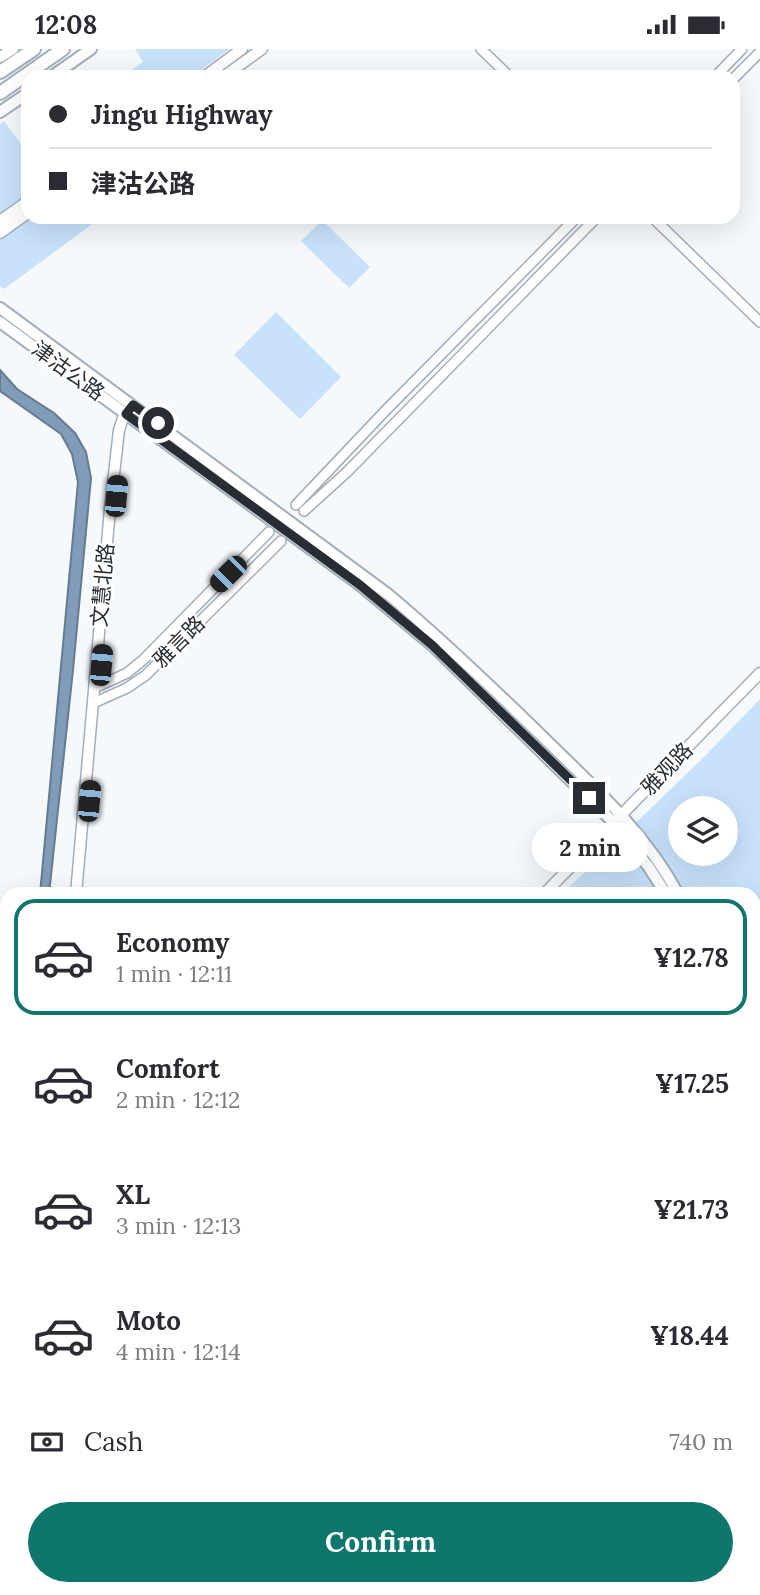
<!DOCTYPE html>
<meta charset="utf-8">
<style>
body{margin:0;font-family:Lora,"Noto Sans SC",serif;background:#f2f2f3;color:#2b2b33;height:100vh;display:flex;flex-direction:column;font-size:26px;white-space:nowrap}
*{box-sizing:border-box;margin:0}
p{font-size:23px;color:#7c7c81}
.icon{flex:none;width:38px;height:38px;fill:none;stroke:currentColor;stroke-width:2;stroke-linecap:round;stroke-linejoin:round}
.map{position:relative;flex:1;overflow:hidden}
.side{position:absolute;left:0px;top:838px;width:761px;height:709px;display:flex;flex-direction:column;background:#fff;border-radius:21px 21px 0 0;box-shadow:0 7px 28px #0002}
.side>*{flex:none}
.guide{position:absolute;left:21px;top:21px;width:719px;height:154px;border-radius:21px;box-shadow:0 7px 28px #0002;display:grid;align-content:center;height:154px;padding:0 28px;background:#fff}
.fabs{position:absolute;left:668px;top:747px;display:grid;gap:14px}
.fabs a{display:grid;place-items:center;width:70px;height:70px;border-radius:50%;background:#fff;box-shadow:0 7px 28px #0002;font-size:35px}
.end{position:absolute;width:32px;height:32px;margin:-16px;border:9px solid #272d32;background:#fff;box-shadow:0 0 0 4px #fff}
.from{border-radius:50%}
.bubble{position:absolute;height:49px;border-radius:24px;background:#fff;box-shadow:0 7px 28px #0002;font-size:23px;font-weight:700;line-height:49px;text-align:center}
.car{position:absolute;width:21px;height:42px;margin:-21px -10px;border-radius:9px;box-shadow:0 0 5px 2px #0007;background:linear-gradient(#222 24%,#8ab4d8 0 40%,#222 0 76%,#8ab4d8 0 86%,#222 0)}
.guide b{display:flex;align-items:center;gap:24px;height:66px;font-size:26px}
.guide b+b{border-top:2px solid #e1e1e2}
.guide i{width:18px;height:18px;background:#2b2b33}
ul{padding:12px 0 0;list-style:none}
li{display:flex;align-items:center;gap:21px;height:116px;margin:0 14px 10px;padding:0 14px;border:4px solid transparent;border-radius:21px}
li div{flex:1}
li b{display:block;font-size:26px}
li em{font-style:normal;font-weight:700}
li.on{border-color:#0f766e}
li>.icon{width:63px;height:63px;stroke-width:1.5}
.pay{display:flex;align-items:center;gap:18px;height:77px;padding:0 28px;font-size:26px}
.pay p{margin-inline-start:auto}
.action{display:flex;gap:14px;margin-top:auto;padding:14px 28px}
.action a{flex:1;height:80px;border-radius:42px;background:#0f766e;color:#fff;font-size:28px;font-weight:700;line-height:80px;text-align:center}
.status{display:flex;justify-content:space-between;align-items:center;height:49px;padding:0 35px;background:#fff;direction:ltr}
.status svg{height:19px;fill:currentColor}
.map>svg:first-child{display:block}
.green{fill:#c8e2fc;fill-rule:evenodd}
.water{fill:#809cb8;stroke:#657b90;stroke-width:2}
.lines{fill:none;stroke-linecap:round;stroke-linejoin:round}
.canal{stroke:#809cb8;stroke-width:6}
.tertiary-casing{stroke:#a0afbd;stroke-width:12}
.secondary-casing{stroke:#a0afbd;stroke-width:13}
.primary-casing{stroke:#a0afbd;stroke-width:14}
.trunk-casing{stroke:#a0afbd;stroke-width:14}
.motorway-casing{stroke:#a0afbd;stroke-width:16}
.tertiary{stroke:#fff;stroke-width:9}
.secondary{stroke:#fff;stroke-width:10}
.primary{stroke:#fff;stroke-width:10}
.trunk{stroke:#fff;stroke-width:10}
.motorway{stroke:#fff;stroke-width:12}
.route{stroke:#272d32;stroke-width:9}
.labels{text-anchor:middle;stroke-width:5;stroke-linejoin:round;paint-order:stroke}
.street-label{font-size:21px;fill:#272d32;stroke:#fff}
</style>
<div class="status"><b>12:08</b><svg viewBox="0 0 49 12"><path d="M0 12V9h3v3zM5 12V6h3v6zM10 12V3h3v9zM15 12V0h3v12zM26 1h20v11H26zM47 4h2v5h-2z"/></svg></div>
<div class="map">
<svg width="760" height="1546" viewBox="0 0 760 1546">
<rect width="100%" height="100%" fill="#f6f9fc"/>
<path class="green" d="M135,0H230L191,28H121L143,13Z
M4,72L23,98L28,94V168H102L4,240L0,237V75Z
M322,171L370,218L349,239L301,192Z
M276,263L341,328L300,370L234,306Z
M760,650V967L754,968V845H562L705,707ZM681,760H726V805H681Z
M7,996V1119H0V997Z
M760,1003V1346L754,1350V1005Z
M0,1142L7,1143V1540H23L15,1546H0Z
M44,1540H434L424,1546H37Z"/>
<path class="water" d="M0,321L17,340L54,364L75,384L86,403L91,429L73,621L49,845H40L78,433L72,405L61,385L0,342Z
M100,1540H280L270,1546H90Z"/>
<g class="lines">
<path class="canal" d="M754,1268L760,1265"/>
<defs>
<path id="tertiary" d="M481,0L510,28
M715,28L742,0
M733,30L760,3
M652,168L760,273
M296,456L386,361L577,168
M304,462L347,423L597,168
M99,637L127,624L143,611L269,483
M98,652L127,639L146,626L281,492
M754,1329L760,1325
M356,1540L360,1546"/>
<path id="secondary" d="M204,28L242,0
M223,28L262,0
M0,172L28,152
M0,184L28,164
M76,845L110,460L119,381L123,369L131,359
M544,845L760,624
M0,983L7,982
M0,1138L7,1139
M365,1546L376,1540"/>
<path id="primary" d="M0,259L389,546C445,593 498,644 550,695C597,741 647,786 678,845
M0,273L360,536L432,596L614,774L648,817L666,845
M754,986L760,984
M754,998L760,997
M754,1410L760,1421
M754,1433L760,1442
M30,1546L37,1540"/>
<path id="trunk" d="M0,8L13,0
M51,28L91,0
M0,63L28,44"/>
<path id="motorway" d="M0,23L34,0
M0,44L63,0"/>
</defs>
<use href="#tertiary" class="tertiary-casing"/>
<use href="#secondary" class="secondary-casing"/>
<use href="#primary" class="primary-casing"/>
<use href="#trunk" class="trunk-casing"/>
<use href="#motorway" class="motorway-casing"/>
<use href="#tertiary" class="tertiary"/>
<use href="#secondary" class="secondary"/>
<use href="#primary" class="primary"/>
<use href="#trunk" class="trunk"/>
<use href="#motorway" class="motorway"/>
</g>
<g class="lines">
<path class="route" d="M158,374L133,356L126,365L360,536L432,596L589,749"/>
</g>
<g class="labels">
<g class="street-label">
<text transform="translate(68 322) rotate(36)" y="7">津沽公路</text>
<text transform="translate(103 536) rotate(-85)" y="7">文慧北路</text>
<text transform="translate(179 593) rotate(-45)" y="7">雅言路</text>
<text transform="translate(667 720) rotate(-46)" y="7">雅观路</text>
</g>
</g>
</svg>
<div class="fabs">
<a><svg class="icon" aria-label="layers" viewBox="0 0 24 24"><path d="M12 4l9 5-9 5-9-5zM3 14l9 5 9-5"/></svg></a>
</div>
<i class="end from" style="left:158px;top:374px"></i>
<i class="end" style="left:589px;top:749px"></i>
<div class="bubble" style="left:532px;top:774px;width:116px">2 min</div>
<i class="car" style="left:116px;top:447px;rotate:5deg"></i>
<i class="car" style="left:228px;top:525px;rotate:225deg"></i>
<i class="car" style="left:101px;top:616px;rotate:5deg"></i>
<i class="car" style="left:89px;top:752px;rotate:5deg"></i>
<div class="guide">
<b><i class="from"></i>Jingu Highway</b>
<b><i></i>津沽公路</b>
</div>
<section class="side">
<ul>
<li class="on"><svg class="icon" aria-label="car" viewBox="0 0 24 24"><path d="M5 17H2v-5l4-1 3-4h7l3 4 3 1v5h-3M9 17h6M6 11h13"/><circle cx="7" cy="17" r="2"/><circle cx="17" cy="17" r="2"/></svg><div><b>Economy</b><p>1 min · 12:11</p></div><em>¥12.78</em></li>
<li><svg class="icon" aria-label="car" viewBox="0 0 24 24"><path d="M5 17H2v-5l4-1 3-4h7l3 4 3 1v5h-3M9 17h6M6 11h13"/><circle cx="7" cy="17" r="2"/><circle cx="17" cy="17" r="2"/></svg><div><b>Comfort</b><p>2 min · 12:12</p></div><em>¥17.25</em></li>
<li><svg class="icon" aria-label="car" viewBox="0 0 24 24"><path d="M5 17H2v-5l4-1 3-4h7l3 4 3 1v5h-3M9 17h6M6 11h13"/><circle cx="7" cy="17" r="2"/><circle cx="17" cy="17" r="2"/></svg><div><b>XL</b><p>3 min · 12:13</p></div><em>¥21.73</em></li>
<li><svg class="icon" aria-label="car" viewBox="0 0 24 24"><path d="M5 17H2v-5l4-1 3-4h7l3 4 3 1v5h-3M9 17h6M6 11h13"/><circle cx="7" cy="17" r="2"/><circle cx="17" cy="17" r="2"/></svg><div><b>Moto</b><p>4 min · 12:14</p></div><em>¥18.44</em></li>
</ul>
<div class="pay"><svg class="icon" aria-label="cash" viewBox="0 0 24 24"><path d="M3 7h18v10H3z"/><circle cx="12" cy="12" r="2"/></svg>Cash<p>740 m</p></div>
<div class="action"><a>Confirm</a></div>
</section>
</div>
